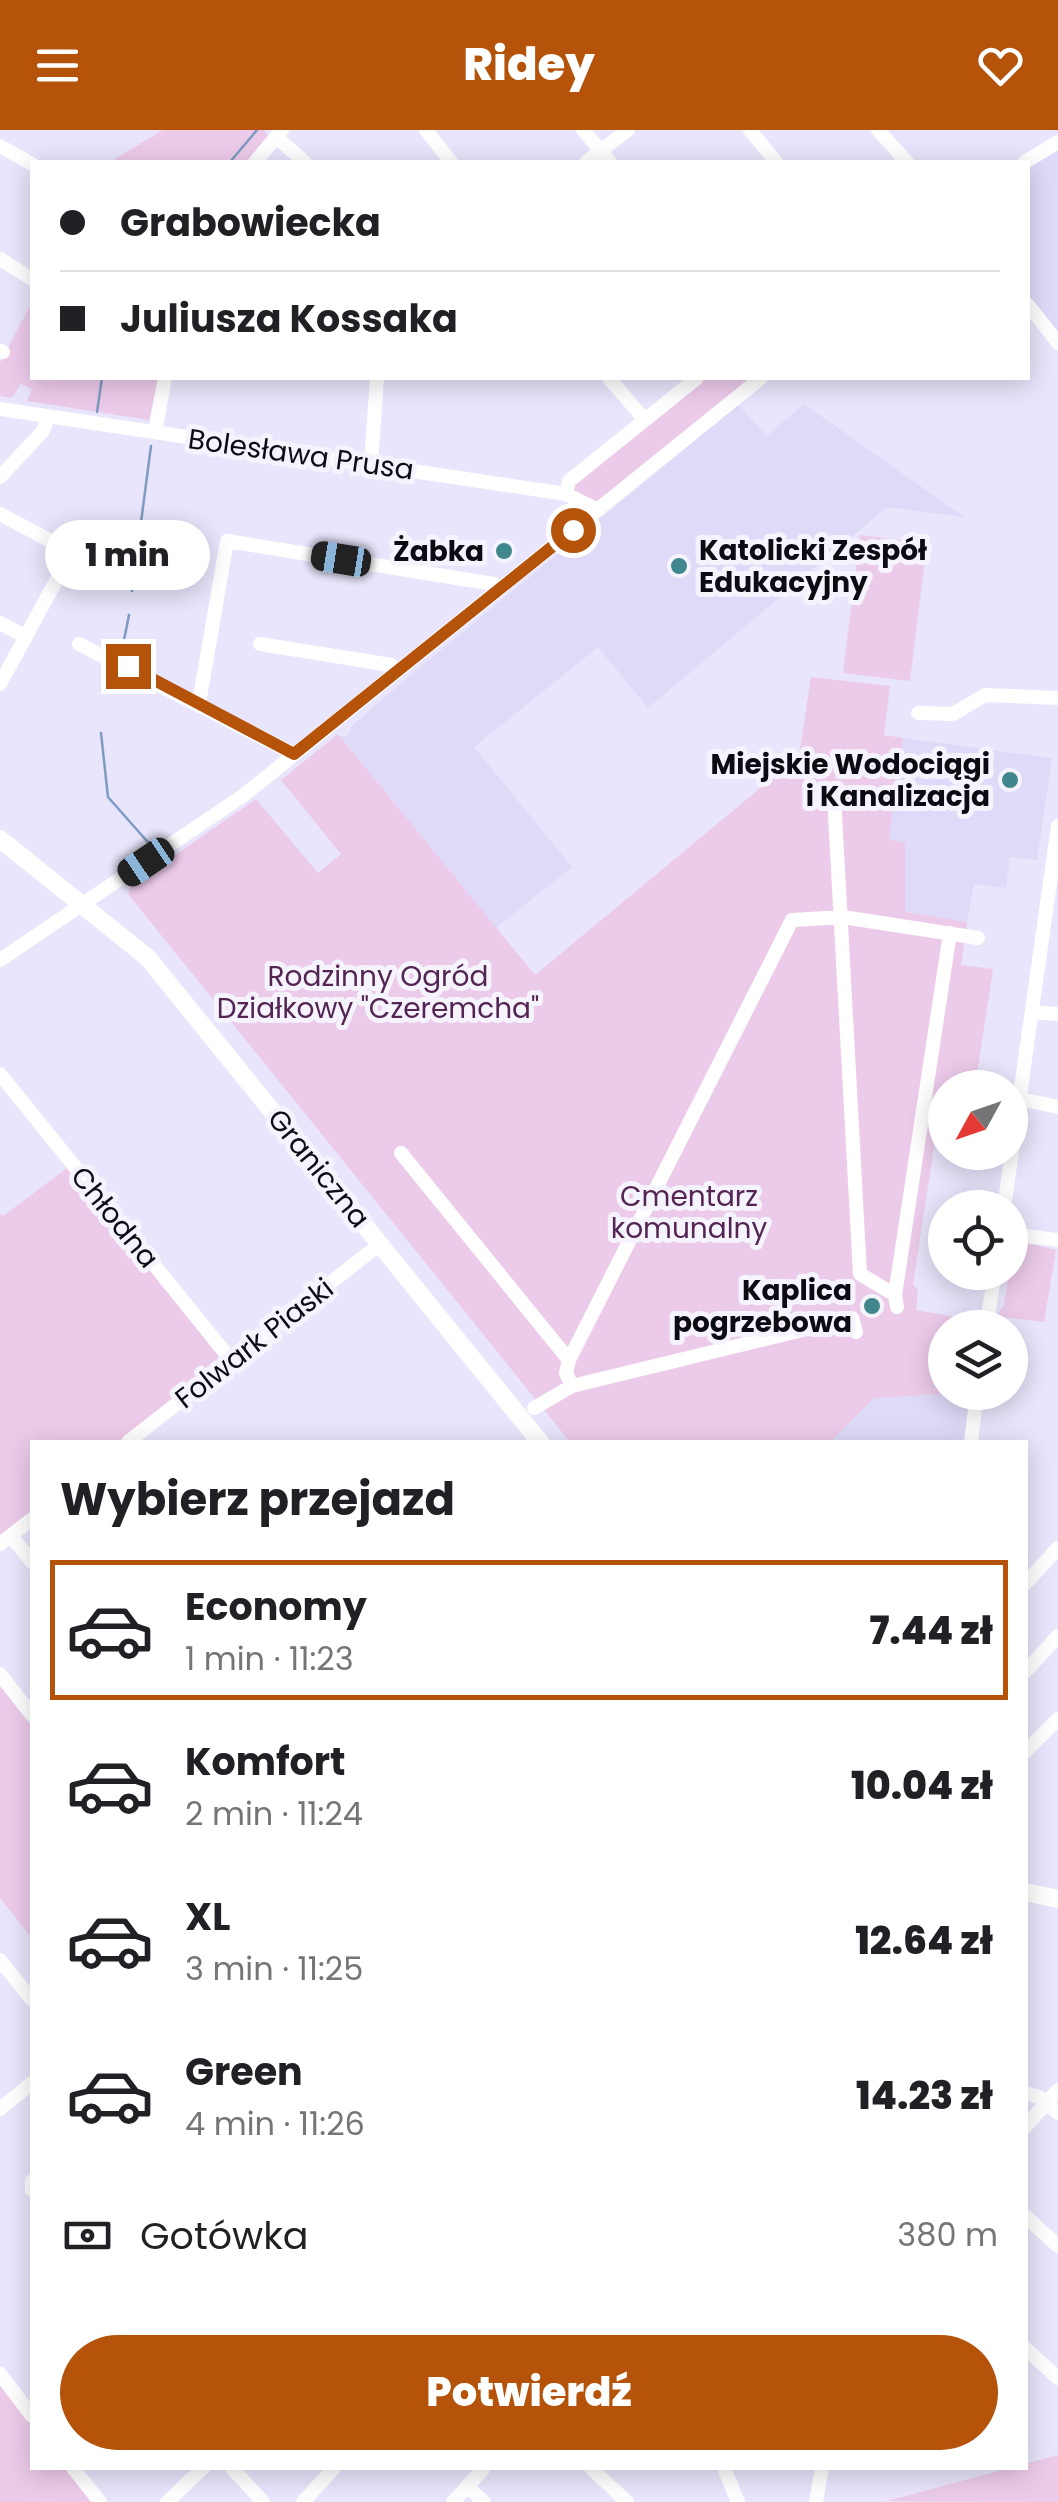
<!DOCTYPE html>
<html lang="pl">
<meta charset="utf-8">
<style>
body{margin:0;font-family:Poppins,sans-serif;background:#f2f2f2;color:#202124;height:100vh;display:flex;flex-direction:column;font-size:38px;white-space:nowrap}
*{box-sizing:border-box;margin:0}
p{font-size:32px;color:#757577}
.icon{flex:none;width:55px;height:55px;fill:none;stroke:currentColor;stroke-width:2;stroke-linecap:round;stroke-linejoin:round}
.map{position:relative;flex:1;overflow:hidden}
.panel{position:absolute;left:30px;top:1310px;width:998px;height:1030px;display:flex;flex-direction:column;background:#fff;border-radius:0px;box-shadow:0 5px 25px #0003}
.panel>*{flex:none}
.banner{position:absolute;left:30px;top:30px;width:1000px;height:220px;border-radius:0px;box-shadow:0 5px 25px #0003;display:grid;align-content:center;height:220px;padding:0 30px;background:#fff}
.needle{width:65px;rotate:230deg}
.fabs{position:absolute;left:928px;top:940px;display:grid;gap:20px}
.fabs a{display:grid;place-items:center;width:100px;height:100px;border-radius:50%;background:#fff;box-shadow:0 5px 25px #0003;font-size:50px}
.end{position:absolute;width:45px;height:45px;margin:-22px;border:12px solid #b45309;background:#fff;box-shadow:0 0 0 5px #fff}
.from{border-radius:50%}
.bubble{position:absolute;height:70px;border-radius:35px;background:#fff;box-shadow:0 5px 25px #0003;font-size:32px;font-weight:800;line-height:70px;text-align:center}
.car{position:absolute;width:30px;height:60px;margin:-30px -15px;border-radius:12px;box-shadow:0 0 8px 2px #0007;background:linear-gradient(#222 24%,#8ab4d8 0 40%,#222 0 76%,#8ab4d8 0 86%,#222 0)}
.banner b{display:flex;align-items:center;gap:35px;height:95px;font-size:38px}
.banner b+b{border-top:2px solid #e0e0e0}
.banner i{width:25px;height:25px;background:#202124}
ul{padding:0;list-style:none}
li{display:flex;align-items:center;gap:30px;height:140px;margin:0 20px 15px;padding:0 10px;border:5px solid transparent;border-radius:0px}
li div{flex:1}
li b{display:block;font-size:38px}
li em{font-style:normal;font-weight:800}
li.current{border-color:#b45309}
li>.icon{width:90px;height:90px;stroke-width:1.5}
h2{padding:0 30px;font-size:45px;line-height:120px}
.pay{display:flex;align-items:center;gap:25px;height:110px;padding:0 30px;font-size:38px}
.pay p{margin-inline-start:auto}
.primary-button{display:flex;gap:20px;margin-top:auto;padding:20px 30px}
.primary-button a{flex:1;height:115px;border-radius:60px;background:#b45309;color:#fff;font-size:40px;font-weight:800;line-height:115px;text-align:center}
header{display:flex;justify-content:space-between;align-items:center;height:130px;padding:0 30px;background:#b45309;color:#fff;font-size:45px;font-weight:800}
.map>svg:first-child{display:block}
.built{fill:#dfdaf8}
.green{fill:#eccbea}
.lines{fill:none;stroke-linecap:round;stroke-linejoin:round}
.stream{stroke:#7e9bc2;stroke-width:2.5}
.minor{stroke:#fff;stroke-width:14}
.major{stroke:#fff;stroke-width:18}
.route{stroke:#b45309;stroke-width:12}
.poi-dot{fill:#3f878c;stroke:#f5f4fd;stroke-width:4}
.labels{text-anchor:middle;stroke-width:10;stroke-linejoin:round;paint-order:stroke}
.street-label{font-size:28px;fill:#0c0b12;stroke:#f5f4fd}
.poi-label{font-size:28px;font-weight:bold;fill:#0c0b12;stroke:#f5f4fd;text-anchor:end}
.park-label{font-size:28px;fill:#542453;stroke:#f5f4fd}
</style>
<header><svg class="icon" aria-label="menu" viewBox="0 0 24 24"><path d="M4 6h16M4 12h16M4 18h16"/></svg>Ridey<svg class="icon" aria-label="heart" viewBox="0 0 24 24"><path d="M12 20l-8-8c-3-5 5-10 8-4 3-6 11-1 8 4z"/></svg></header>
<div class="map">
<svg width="1058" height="2372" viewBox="0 0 1058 2372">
<rect width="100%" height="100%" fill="#e8e5fc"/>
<path class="built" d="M1058,12V213L1028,175V32Z
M804,274L964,387L887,377L648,578L598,517L474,617L572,737L496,798L340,606H347L353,595L412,544L738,275L767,306Z
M903,608L1052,628L1037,730L1010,727L1006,758L974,754L967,792L905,782V713L889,710Z
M931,1261L977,1263L971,1312H830L874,1268Z"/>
<path class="green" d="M163,0H264L268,6L246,32H110Z
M32,172V248H158L149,290L27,271L32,259L21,254L12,268L0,266V233Z
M697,248H761L598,380L566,364L569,351Z
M860,405L927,413L910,551L843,543Z
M811,547L890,556L884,605L903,608L889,709L905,713V782L967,792L961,835L993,839L975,957L943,958L913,1155L918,1159L916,1180L977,1191L976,1197L945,1198V1262L962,1263L874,1268L830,1312H570L128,764L130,756L256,669L318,743L341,724L281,650L338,604L535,845L799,626Z
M67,1038L220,1226V1237L122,1312H32V1382L0,1407V1083L3,1086Z
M1014,1110L1056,1120L1044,1192L997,1186L1004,1175Z
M0,1556L32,1597V1808L0,1768Z
M0,2244L32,2286V2338H73L100,2372H0Z
M1058,2325V2372L887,2371Z"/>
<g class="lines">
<path class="stream" d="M230,32L257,0
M97,282L102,248
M132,461L151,316
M122,520L129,485
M101,603L108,667L153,718"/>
<path class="minor" d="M426,0L451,32
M583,0L610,32
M750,0L776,32
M878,0L907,32
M276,7L305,32
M0,16L32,34
M255,32L282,0
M586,32L628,0
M1025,32L1058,12
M0,129L32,149
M1028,175L1058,213
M0,221L3,222
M609,248L645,290
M0,279L566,364L598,380
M155,302L165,248
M371,334L377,248
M0,347L43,301L48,287
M566,364L569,351L697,248
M0,384L62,417L69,427L0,554
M0,493L26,507
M79,514L294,624
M260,514L391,535L398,541
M199,573L227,411L494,454L499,460
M918,583L953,584L985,565L1058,568
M834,666L860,1144L895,1165
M0,830L244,665L761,248
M1032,882L1058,884
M0,944L231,1230
M1020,969L1058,977
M401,1023L569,1230
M1004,1078L1058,696
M1010,1104L1058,1110
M897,1177L895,1165L950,803
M986,1198L995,1142
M572,1256L852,1188L856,1202
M534,1278L572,1256L566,1243L569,1230L792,790L843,787L978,808
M128,1312L380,1114
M971,1312L977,1262
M11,1406L32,1432
M0,1414L32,1389
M1025,1454L1058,1418
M1025,1542L1058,1506
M0,1544L32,1585
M1025,1622L1058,1589
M0,1830L32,1870
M1025,1963L1039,1967L1058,1983
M0,1979L32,1953
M1025,1997L1058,1960
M32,2051V2060
M1025,2086L1058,2116
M1025,2218L1058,2248
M0,2244L32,2286
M73,2338L100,2372
M232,2338L263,2372
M591,2338L627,2372
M724,2338L738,2372
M467,2356L484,2372
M167,2372L203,2338
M303,2372L334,2338
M453,2372L484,2338
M816,2372L822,2338"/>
<path class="major" d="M0,709L148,828L540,1312
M1025,1762L1058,1769"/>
</g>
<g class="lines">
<path class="route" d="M128,536L294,624L573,400"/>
</g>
<g class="poi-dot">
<circle cx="504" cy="421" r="10"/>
<circle cx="679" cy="436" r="10"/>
<circle cx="1010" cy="650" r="10"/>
<circle cx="872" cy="1176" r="10"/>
</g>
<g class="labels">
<g class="street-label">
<text transform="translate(301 324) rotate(8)" y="10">Bolesława Prusa</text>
<text transform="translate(319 1038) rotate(51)" y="10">Graniczna</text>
<text transform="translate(115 1087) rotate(51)" y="10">Chłodna</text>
<text transform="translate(254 1213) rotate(-38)" y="10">Folwark Piaski</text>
</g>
<g class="poi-label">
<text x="699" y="430" text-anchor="start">Katolicki Zespół<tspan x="699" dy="32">Edukacyjny</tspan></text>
<text x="484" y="431">Żabka</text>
<text x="990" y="644">Miejskie Wodociągi<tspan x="990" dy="32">i Kanalizacja</tspan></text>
<text x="852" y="1170">Kaplica<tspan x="852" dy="32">pogrzebowa</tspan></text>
</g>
<g class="park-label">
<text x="378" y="856">Rodzinny Ogród<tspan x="378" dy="32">Działkowy "Czeremcha"</tspan></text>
<text x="689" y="1076">Cmentarz<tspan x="689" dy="32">komunalny</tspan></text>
</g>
</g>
</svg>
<div class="fabs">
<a><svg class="needle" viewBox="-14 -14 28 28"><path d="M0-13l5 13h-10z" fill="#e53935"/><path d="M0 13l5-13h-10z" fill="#757577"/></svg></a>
<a><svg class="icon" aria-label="locate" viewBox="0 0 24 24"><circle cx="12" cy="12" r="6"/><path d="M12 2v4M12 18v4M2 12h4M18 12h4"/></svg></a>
<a><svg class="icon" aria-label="layers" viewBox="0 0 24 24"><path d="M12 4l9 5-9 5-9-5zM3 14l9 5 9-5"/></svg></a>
</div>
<i class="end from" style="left:573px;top:400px"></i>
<i class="end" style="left:128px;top:536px"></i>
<div class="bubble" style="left:45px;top:390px;width:165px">1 min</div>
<i class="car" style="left:341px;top:429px;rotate:279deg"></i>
<i class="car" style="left:146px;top:732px;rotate:236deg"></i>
<div class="banner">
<b><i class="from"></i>Grabowiecka</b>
<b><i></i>Juliusza Kossaka</b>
</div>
<section class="panel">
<h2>Wybierz przejazd</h2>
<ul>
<li class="current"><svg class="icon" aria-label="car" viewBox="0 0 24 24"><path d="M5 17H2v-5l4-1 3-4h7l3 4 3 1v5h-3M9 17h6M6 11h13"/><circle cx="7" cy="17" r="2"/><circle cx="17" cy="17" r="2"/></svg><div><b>Economy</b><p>1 min · 11:23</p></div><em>7.44 zł</em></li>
<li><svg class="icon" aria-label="car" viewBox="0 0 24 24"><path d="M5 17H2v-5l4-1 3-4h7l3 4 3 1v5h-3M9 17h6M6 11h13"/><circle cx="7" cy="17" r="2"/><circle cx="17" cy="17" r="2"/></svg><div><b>Komfort</b><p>2 min · 11:24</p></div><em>10.04 zł</em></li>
<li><svg class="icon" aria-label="car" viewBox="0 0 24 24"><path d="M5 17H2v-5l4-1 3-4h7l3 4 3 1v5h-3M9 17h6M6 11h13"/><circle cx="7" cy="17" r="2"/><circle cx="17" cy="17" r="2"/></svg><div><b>XL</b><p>3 min · 11:25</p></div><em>12.64 zł</em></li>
<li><svg class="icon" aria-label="car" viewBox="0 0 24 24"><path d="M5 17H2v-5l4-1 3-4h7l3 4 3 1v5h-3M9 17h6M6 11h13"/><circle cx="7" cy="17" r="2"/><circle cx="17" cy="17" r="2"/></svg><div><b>Green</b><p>4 min · 11:26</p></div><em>14.23 zł</em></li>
</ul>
<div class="pay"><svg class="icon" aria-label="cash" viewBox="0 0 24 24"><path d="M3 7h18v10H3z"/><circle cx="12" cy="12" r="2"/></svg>Gotówka<p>380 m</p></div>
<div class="primary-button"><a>Potwierdź</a></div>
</section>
</div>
